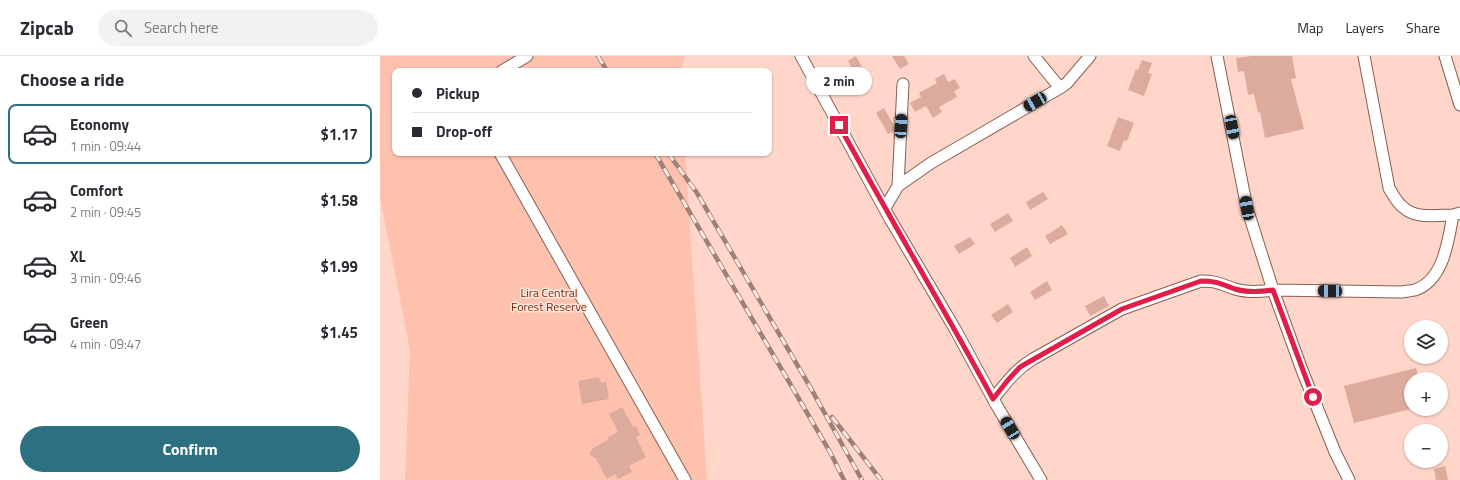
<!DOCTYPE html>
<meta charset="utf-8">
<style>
body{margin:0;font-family:"Titillium Web",sans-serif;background:#f2f2f3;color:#2b2b33;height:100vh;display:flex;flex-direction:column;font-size:15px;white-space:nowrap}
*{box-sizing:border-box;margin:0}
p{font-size:13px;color:#7c7c81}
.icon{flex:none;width:22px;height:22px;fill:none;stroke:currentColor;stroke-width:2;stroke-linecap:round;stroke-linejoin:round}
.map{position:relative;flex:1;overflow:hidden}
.drawer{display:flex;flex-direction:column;background:#fff;width:380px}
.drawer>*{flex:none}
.guide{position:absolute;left:12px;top:12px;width:380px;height:88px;border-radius:8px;box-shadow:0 1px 3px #0004;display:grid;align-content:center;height:88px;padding:0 20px;background:#fff}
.controls{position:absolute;left:1024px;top:264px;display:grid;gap:8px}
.controls a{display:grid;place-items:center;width:44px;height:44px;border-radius:50%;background:#fff;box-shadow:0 1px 3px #0004;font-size:20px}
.end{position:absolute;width:18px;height:18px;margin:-9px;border:5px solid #e11d48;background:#fff;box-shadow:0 0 0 2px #fff}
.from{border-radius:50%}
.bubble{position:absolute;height:28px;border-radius:14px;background:#fff;box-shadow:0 1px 3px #0004;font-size:13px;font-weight:700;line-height:28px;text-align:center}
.car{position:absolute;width:12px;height:24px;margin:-12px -6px;border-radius:5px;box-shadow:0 0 3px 1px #0007;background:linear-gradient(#222 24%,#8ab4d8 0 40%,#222 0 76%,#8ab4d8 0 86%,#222 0)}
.guide b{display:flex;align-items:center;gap:14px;height:38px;font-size:15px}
.guide b+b{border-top:1px solid #e1e1e2}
.guide i{width:10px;height:10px;background:#2b2b33}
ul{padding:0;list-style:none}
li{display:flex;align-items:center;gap:12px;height:60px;margin:0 8px 6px;padding:0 12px;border:2px solid transparent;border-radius:8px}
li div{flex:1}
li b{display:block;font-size:15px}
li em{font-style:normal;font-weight:700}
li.selected{border-color:#2d7082}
li>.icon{width:36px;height:36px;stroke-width:1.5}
h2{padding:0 20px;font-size:18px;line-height:48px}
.button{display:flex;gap:8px;margin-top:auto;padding:8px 20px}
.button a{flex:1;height:46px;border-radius:24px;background:#2d7082;color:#fff;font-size:16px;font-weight:700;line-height:46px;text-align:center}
header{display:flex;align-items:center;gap:24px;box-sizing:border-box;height:56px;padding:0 20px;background:#fff;border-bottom:1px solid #e1e1e2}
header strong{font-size:19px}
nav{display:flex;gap:22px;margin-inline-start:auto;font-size:14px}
.search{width:280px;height:36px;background:#f2f2f3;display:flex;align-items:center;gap:10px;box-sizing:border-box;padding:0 14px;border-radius:22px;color:#7c7c81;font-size:15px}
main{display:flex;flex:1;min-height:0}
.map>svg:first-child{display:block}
.green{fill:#fdc1ae}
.building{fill:#dcab9c}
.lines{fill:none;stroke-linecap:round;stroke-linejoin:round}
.minor-casing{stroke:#895e50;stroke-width:13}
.minor{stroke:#fff;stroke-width:11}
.rail-casing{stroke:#9e8076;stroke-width:4.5}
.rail{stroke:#fee9e2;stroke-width:3;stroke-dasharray:9;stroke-linecap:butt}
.route{stroke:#e11d48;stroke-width:5}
.labels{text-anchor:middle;stroke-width:3;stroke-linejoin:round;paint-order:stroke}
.park-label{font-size:12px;fill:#822500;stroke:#fee9e2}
</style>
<header>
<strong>Zipcab</strong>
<div class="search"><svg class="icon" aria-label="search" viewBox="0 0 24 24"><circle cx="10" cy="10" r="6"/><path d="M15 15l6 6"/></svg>Search here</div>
<nav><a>Map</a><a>Layers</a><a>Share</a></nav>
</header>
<main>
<section class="drawer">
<h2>Choose a ride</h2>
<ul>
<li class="selected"><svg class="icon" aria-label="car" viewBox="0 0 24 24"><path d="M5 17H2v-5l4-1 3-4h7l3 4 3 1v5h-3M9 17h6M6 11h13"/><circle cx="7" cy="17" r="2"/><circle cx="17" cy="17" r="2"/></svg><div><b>Economy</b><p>1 min · 09:44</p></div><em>$1.17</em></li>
<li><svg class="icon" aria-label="car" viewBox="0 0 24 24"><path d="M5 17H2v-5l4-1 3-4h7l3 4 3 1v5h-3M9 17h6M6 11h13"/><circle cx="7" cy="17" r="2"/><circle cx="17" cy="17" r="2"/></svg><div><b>Comfort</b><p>2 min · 09:45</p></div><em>$1.58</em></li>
<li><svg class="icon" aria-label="car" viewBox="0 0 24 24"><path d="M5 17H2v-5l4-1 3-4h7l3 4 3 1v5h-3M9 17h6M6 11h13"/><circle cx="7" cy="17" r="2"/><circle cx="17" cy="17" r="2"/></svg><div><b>XL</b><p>3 min · 09:46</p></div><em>$1.99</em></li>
<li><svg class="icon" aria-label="car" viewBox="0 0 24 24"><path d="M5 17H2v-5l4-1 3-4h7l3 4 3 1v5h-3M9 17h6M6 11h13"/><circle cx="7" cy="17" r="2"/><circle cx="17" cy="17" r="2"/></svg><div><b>Green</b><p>4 min · 09:47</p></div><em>$1.45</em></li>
</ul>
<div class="button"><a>Confirm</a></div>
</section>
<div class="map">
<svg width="1080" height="424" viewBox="0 0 1080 424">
<rect width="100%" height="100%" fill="#ffd6c9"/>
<path class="green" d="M0,0H305L301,15H15V97H305L327,424H25L30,294L0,141Z"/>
<path class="building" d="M476,0L489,24L481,29L468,5Z
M512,0H524L529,8L520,13Z
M872,0H912L916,22L911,23L924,73L885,82L880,56L878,57L874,38L868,39L864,15L858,16L856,2Z
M762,4L772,7L768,17L772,18L764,40L748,34L756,13L758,14Z
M564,18L568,26L575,23L580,32L574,35L577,41L559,51L562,56L553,62L546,50L535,56L530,47L541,41L539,37L557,27L555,23Z
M504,52L514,70V75L508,78L496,57Z
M738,61L754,67L747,85L744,84L740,95L727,90Z
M663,136L668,143L650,154L646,146Z
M628,157L633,165L615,176L610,168Z
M682,169L688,178L670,188L665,180Z
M590,181L595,188L579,198L574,190Z
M647,191L652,200L635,211L630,202Z
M667,225L672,234L655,244L650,236Z
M724,240L729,250L710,260L705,250Z
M628,248L633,256L617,267L611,259Z
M1036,312L1039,323H1031V353L974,367L964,330Z
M219,321L221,327L226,326L229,343L202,348L198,325Z
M242,351L253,371L256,370L260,379L256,381L266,401L249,410L252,416L238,423L235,418L227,423L216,403L209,398L213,392L228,384L227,382L238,376L229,358Z
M1065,410L1068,424H1056L1054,413Z"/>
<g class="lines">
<defs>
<path id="minor" d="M421,0L509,161L575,273L617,350L661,424
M654,0L680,32
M837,0L867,152L893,234L922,314L955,396L969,424
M984,0L1009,132C1013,139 1017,147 1024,152C1036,163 1058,159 1073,159
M1065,0L1080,49
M122,15L147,0
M120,97L305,424
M518,130L551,107L680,32L687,27L710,0
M505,152L518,130L523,28
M613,343C626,327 635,314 653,303L742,253L821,225C837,225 840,228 855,233C868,237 880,236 893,234L1022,236C1026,235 1031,235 1035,234C1064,224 1068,185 1073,159L1080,157"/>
</defs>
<use href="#minor" class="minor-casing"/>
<use href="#minor" class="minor"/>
<defs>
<path id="rail" d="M218,0L227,15
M275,97L450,396L464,424
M288,97L317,137L429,329L482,424
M452,361L501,424"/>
</defs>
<use href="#rail" class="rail-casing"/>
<use href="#rail" class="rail"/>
</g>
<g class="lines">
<path class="route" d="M459,69C509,161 563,251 613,343L628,324L640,311L742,253L821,225C837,225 841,228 855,233C868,237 880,236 893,234L933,341"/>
</g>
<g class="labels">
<g class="park-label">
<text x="169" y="241">Lira Central<tspan x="169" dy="14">Forest Reserve</tspan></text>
</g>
</g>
</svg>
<div class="controls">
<a><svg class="icon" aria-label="layers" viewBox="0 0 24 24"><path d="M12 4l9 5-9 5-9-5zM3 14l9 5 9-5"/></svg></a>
<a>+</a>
<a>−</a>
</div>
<i class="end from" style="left:933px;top:341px"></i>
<i class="end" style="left:459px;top:69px"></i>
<div class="bubble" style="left:426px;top:11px;width:66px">2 min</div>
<i class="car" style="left:655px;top:46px;rotate:240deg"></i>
<i class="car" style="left:521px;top:70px;rotate:3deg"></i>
<i class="car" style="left:852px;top:71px;rotate:169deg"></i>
<i class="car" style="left:867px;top:152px;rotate:350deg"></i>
<i class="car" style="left:950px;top:235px;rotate:271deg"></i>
<i class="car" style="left:630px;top:372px;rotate:329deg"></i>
<div class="guide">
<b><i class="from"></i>Pickup</b>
<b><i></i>Drop-off</b>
</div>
</div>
</main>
